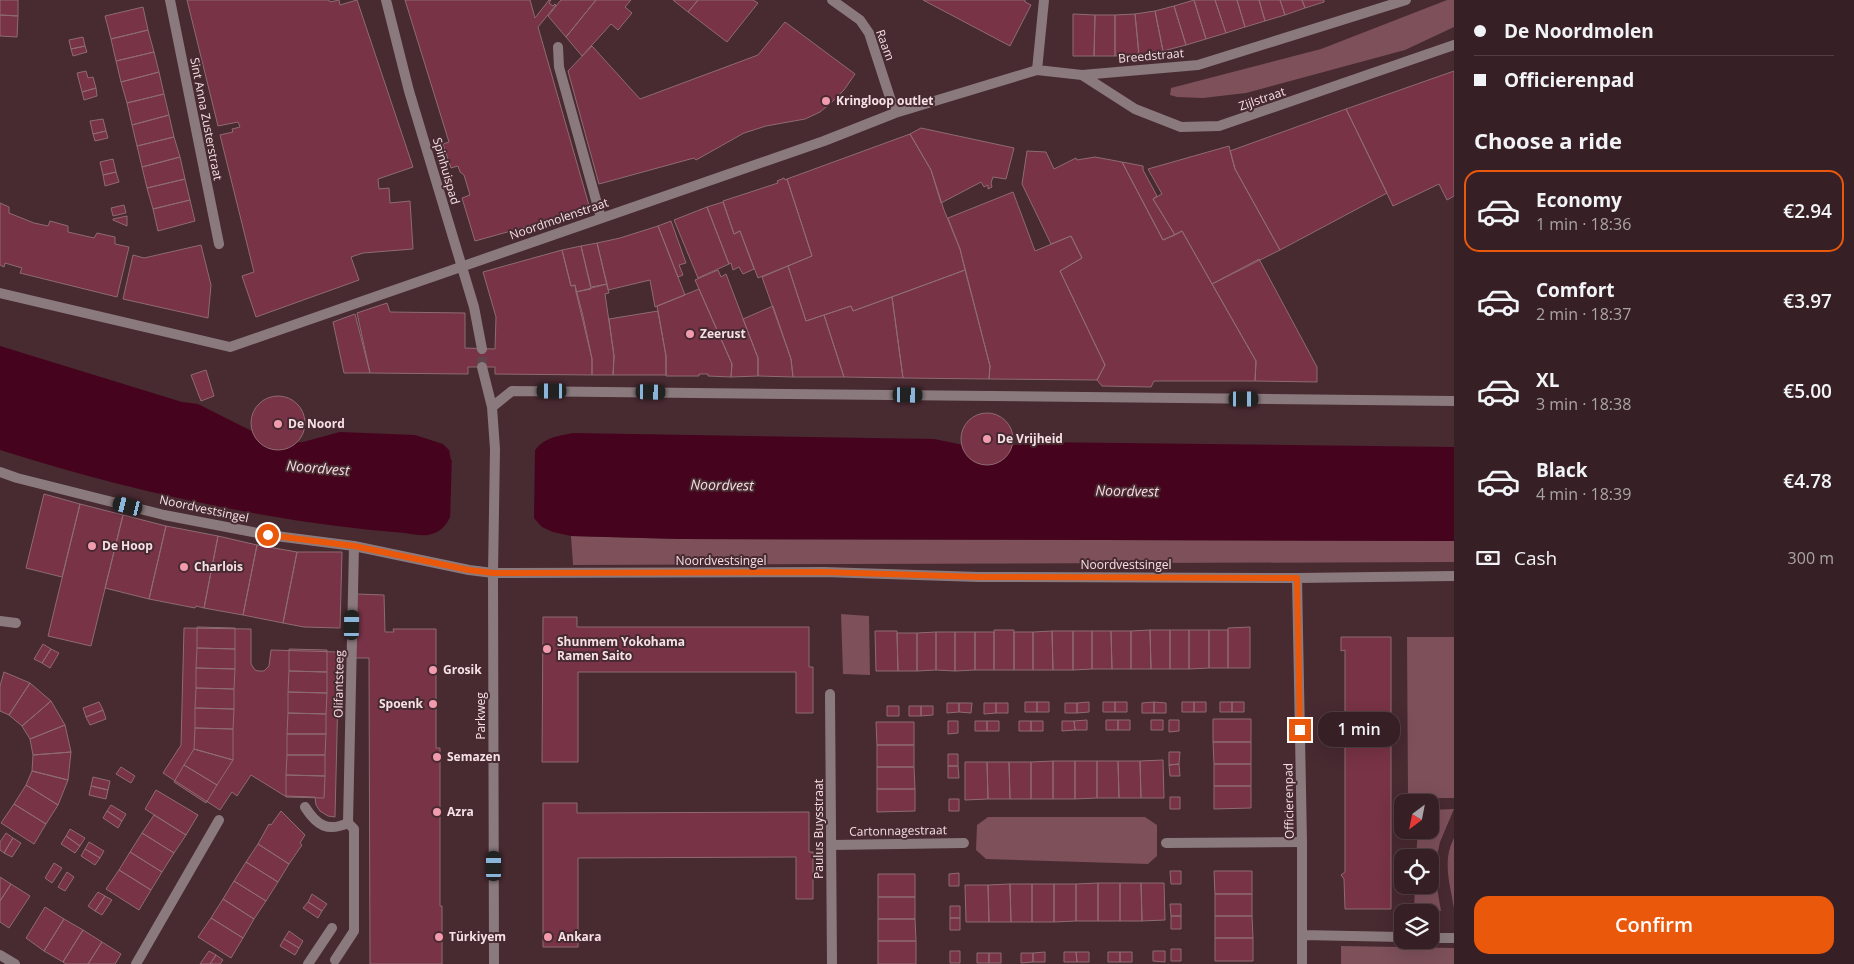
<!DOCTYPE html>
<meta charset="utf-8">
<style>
body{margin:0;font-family:"Open Sans",sans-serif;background:#3d282d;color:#f1f3f6;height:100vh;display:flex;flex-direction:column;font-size:19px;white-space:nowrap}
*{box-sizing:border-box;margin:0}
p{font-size:16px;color:#aaa3a7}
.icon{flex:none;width:28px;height:28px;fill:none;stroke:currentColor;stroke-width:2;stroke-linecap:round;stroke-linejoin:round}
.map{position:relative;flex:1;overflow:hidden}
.details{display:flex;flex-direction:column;background:#362025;width:400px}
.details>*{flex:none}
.top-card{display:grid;align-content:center;height:110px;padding:0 20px;background:#362025}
.needle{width:32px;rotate:212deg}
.buttons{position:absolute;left:1394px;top:794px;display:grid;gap:10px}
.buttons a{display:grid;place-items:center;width:45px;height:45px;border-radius:10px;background:#362025;box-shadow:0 5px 20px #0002,0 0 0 1px #503e42;font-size:25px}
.end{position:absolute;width:22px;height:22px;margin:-11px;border:6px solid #ea580c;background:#fff;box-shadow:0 0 0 2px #fff}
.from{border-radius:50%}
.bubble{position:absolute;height:35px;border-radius:15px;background:#362025;box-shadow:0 5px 20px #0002,0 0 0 1px #503e42;font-size:16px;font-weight:600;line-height:35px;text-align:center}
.car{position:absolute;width:15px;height:30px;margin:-15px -8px;border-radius:6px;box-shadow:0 0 4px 1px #0007;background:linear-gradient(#222 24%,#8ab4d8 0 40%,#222 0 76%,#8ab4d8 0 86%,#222 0)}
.top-card b{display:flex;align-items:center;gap:18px;height:48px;font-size:19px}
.top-card b+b{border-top:1px solid #503e42}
.top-card i{width:12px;height:12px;background:#f1f3f6}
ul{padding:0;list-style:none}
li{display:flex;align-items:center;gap:15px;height:82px;margin:0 10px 8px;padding:0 10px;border:2px solid transparent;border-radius:15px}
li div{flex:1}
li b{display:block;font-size:19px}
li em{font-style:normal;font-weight:600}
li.current{border-color:#ea580c}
li>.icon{width:45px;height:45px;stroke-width:1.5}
h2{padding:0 20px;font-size:22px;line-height:60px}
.pay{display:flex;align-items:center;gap:12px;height:55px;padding:0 20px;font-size:19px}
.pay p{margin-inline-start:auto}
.button{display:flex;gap:10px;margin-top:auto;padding:10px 20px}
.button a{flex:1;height:58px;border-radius:15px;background:#ea580c;color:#fff;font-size:20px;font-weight:600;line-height:58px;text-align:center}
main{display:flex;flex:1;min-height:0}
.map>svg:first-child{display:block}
.green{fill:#7d505a}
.water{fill:#46031d}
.pier{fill:#482a31}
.building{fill:#783346;stroke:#8e6b73}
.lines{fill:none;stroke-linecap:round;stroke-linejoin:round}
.street-tunnel{stroke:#62454c;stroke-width:10;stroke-dasharray:10 5;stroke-linecap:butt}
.lane{stroke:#8a7a7d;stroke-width:10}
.street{stroke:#8a7a7d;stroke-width:10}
.route{stroke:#ea580c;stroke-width:6}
.poi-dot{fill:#f29aae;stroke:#482a31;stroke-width:2}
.labels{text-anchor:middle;stroke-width:4;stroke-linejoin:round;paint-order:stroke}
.street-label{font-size:12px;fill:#f5e1e5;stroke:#482a31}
.poi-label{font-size:12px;font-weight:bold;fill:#f5e1e5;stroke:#482a31;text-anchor:start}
.water-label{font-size:14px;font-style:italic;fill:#f4dde1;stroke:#482a31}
</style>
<main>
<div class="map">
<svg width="1454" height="964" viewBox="0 0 1454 964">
<rect width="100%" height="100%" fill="#482a31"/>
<path class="green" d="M1447,0H1454V27L1405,50L1246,93L1203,98L1177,97L1170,95L1171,88L1321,49Z
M571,536L680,539L1454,541V562L573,565Z
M841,614L869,616L870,675L843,674Z
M1407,637H1454V798H1408Z
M1454,809L1440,842L1434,870L1441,911L1414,910L1415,885H1430V858L1416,857L1418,830H1430V810Z
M988,817H1145L1157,825V856L1148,864L986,859L976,850L977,825Z
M1454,838V908C1450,884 1442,861 1454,838Z
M1341,946L1454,948V964H1341Z"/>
<path class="water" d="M0,346L182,402L198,404L277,444L303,442L340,432L415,435L443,444L449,450L451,460L531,457C541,438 553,437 573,433L934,439L988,450L1032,442L1454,447V541L680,539L571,536L553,532L542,527L533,517L530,510H452C450,522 441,533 428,535C421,536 412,534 405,533C382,531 360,529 337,526C222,511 111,485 0,450Z"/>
<path class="pier" d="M532,450H535L534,521L529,513L454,512L450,523L452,451L453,457L530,454Z"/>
<path class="building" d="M0,0H18V16L0,15Z
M187,0H329L330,2L339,0L340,5L357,0L413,167L378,179L379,189L389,188L390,203L410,201L413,249L363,253L351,257L359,280L256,317L242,276L254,272L220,135L233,132L232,129L240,127L238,122L218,126Z
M405,0H530L535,18L549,0H551L549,3L553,6L555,4L556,5L538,27L590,209L475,241L462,198L470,195L464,175L460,172L458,166L451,168L443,144L449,142Z
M561,0H596L566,37L548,16Z
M596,0H631L625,7L632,13L618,30L611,24L582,56L566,37Z
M673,0H698L688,12Z
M698,0H753L758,3L727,42L688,12Z
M923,0H1025V2L1031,5L1010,46Z
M1194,0L1206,39L1186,45L1174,6Z
M1194,0H1215L1226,33L1206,39Z
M1215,0H1237L1245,27L1226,33Z
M1237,0H1259L1265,21L1245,27Z
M1259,0H1280L1285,15L1265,21Z
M1280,0H1302L1305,8L1285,15Z
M1302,0H1324V2L1305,8Z
M1174,6L1186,45L1163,51L1155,11Z
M143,7L148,30L111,39L105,16Z
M1155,11L1163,51L1139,55L1135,14Z
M1073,14L1095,15L1094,56H1073Z
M1135,14L1139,55L1115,56V15Z
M0,15L18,16L17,37L0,36Z
M1095,15H1115V56H1094Z
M785,22L855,74L844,90L832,102L820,112L805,119L766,126L744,133L696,160L694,158L599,184L568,71L592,46L640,99L758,55Z
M148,30L154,52L116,61L111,39Z
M83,37L85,46L71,49L69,40Z
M85,46L87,52L73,56L71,49Z
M154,52L159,72L121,82L116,61Z
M86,71L88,78L93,77L96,88L82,92L77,73Z
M1454,71V196L1447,200L1439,184L1393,206L1346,109Z
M159,72L164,94L127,103L121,82Z
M96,88L97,96L84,100L82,92Z
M164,94L169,115L132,125L127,103Z
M1346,109L1387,193L1280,250L1235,169L1230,151Z
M169,115L174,137L137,146L132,125Z
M103,119L106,131L93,134L90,121Z
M921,128L1014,148L1006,179L993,177L991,183L992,187L988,189V185L984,187L981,182L941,203L931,170L910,134Z
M106,131L108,138L95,141L93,134Z
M910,134L931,170L944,210L960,249L965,270L853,311L851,306L806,321L788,266L812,256L787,179Z
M174,137L180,157L142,167L137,146Z
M1229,146L1235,169L1280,250L1212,284L1182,231L1175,235L1153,199L1162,194L1148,169Z
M1027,151L1046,152L1054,169L1076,158L1077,160L1095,157L1122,162L1163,240L1182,231L1256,361L1255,381H1154L1151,387L1102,386L1097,380L1105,365L1060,271L1082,258L1071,236L1051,244L1022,184Z
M180,157L185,179L147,188L142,167Z
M113,159L116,172L103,175L100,162Z
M1122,162L1143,166V170L1157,196L1153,199L1175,235L1163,240Z
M116,172L119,182L105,186L103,175Z
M784,178L785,180L787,179L812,256L758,278L740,231L734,234L723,201L778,183L777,181Z
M185,179L190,200L153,209L147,188Z
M1013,192L1035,251L1071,236L1082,258L1060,271L1105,365L1097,380L989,379L990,366L960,249L948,218Z
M190,200L195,221L158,231L153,209Z
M723,202L734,234L740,231L754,269L743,274L739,267L733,270L731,263L729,264L707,207Z
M0,203L9,207V213L34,223L48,226L50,221L68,226V232L94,238L97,233L115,237V244L129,247L117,297L20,273L22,268L5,263L4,267L0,265Z
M124,205L126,213L113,216L111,208Z
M707,207L729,264L698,278L674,220Z
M127,216V226L113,220V219Z
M671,221L686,263L679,265L683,275L678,277L658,226Z
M658,226L685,295L655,307L650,280L608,290L597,243L620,238Z
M597,243L607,284L591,287L581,246Z
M201,245L211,285L208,318L123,299L133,255L144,258Z
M581,246L591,289L576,292L575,285L571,286L562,250Z
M562,250L571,286L575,285L583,316L592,359V375L495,374V367H468V374L370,373L357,313L387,303L390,312L465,313V348L495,349L496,317L483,272Z
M1259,259L1317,367V382L1255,381L1256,361L1212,284Z
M788,266L806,321L824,315L844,377H793L791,359L762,277Z
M718,270L721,277L726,274L758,358V376L731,377L732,364L695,280Z
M965,270L990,366L989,379L903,378L892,297Z
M607,284L609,293L605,294L614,356L613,375H592V359L576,292Z
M699,289L732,364L731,377L708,376V374H699V376H666V356L657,306Z
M892,297L903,378L844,377L824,315L851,306L853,311Z
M773,306L791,359L793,377L758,376V358L743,319Z
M658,311L666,356V375H613L614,356L609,319Z
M355,314L370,373H344L333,322Z
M206,370L214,396L201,401L191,375Z
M251 423a27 27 0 1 1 54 0a27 27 0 1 1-54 0Z
M961 439a26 26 0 1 1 52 0a26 26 0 1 1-52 0Z
M44,494L80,504L62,577L26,568Z
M80,504L123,515L91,646L48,636Z
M123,515L166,526L149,599L105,588Z
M166,526L218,536L204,608L196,606L195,608L149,599Z
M218,536L257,545L243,615L204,608Z
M257,545L297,552L283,623L243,615Z
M297,552H342L340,628L304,627L283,623Z
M357,594L384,595L385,632H394L393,629H436V748H440V906H442V964H370L369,658H355Z
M543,617H577V627H809V667H813V713H796V672H578V762H542Z
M197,627L235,628V649L197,648Z
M1250,627V668H1228V628Z
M184,628L251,629V664L255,670L258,671H264L269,666L271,650L339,652L335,817L328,816L320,811L316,805L315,797L285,796L251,775L237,796L232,792L220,810L163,773L181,745Z
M994,630H1014V670H994Z
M1150,630H1170V669H1151Z
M1150,630L1151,669H1131V631Z
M1170,630H1189V669H1170Z
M1189,630H1209V668L1189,669Z
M1209,630H1228V668H1209Z
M875,631H897L898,671H876Z
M1052,631H1073V670H1053Z
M1052,631L1053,670H1033V632Z
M1073,631H1092V669L1073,670Z
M1092,631H1111L1112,669H1092Z
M1111,631H1131V669H1112Z
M936,632H955V671L936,670Z
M936,632V670L917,671V633Z
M955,632H975V670L955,671Z
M975,632H994V670H975Z
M1014,632H1033V670H1014Z
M897,633H917V671H898Z
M1341,637H1391V909H1345L1344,879L1341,875L1345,872V650L1341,651Z
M43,644L51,649L42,663L34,659Z
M197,648L235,649V669L196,668Z
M51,649L59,653L50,668L42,663Z
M289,649L327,650V672L289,671Z
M196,668L235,669L234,689L196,688Z
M289,671L327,672V693L288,692Z
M4,672L30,683L9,715L0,711V686Z
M30,683L51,701L22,726L9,715Z
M196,688L234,689V709L195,708Z
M288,692L327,693L326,714L288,713Z
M51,701L65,725L30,739L22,726Z
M99,702L103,710L86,717L83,708Z
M1025,702H1037V712H1025Z
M1037,702H1049V712H1037Z
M1089,702V712L1077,713V703Z
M1103,702H1115V712H1103Z
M1115,702H1127V712H1115Z
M1154,702V713H1142V703Z
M1154,702L1166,703V713H1154Z
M1182,702H1194V712H1182Z
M1194,702H1206V712H1194Z
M1220,702H1232V712H1220Z
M1232,702H1244V712H1232Z
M947,703H959V712L947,713Z
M959,703H972L971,713L959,712Z
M984,703H996V713L984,714Z
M996,703H1008V713H996Z
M1065,703H1077V713H1065Z
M887,706H899V716H887Z
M909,706H921V716H909Z
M921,706H933V715L921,716Z
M195,708L234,709L233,729L195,728Z
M103,710L106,719L90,725L86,717Z
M288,713L326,714V734H287Z
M1213,719H1251V742H1213Z
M1087,720V730H1075L1074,721Z
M1106,720H1118V730H1106Z
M1118,720H1130V730H1118Z
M1151,720H1163V730H1151Z
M1169,720H1179V731L1169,732Z
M948,721H958V733L948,734Z
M975,721H987V731H975Z
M987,721H999V731H987Z
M1019,721H1031V731H1019Z
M1031,721H1043V731H1031Z
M1062,721H1074L1075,730L1062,731Z
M876,722H914V745H877Z
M65,725L71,752L33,755L30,739Z
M195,728L233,729V760L194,749Z
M287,734H326L325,755H287Z
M1213,742H1251V764H1214Z
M877,745H914V767H877Z
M194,749L233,760L217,785L184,765Z
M71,752L68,780L32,771L33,755Z
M1169,752H1180L1179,764L1169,765Z
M948,754H958V766H948Z
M287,755H325V776L286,775Z
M1163,760L1164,798H1141L1140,761Z
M1053,761V799H1031V762Z
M1053,761H1075V799H1053Z
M1075,761H1097V798L1075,799Z
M1097,761H1118L1119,798H1097Z
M1118,761H1140L1141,798H1119Z
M965,762H987L988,799L965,800Z
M987,762H1009L1010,799H988Z
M1009,762H1031V799H1010Z
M1179,764L1180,776H1170L1169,765Z
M1214,764H1251V786H1214Z
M184,765L217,785L206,803L174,782Z
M948,766H958L959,778H948Z
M121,767L135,776L131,783L116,774Z
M877,767H914L915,789H877Z
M32,771L68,780L58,805L26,785Z
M286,775L325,776L324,798L286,797Z
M93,777L110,781L108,790L91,786Z
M26,785L58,805L46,824L14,804Z
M91,786L108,790L106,799L89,795Z
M1214,786H1251V808L1214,809Z
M877,789H915V811L877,812Z
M156,790L198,815L186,835L145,809Z
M1170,797H1180V809H1170Z
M949,799H959V811H949Z
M543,803H577V813L809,812V852H813V899H796V857L578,858V947H543Z
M14,804L46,824L34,844L1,823Z
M111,805L126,814L122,821L107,811Z
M107,811L122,821L118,828L103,818Z
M281,811L305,835L300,843L302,845L289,864L258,844L269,824L271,825Z
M154,815L186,835L174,853L142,833Z
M70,829L85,838L80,846L66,836Z
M6,833L13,838L4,853L0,850V842Z
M142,833L174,853L162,872L130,852Z
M66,836L80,846L75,853L61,844Z
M13,838L21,843L12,857L4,853Z
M89,842L104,851L100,858L85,849Z
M258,844L289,864L278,882L246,862Z
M85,849L100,858L95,865L81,856Z
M130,852L162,872L151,890L119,870Z
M246,862L278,882L266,901L234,881Z
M54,863L62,868L52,883L45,878Z
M119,870L151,890L139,910L106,889Z
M1170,871H1181V884H1171Z
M1214,871H1252V894H1215Z
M67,872L74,877L65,891L58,887Z
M959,873V886H949V874Z
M878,874H915V897H878Z
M0,877L11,884L0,901Z
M234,881L266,901L254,919L223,899Z
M1098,883H1120V921H1098Z
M1098,883V921H1076V884Z
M1120,883H1141L1142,921H1120Z
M1141,883H1164L1165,920L1142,921Z
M11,884L30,896L9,928L0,922V901Z
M1010,884H1032V922H1011Z
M1010,884L1011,922H989L988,885Z
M1032,884H1054V922H1032Z
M1054,884H1076V921L1054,922Z
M965,885H988L989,922H966Z
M98,892L105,896L95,911L88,906Z
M312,894L327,904L322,911L308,902Z
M1215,894H1252V916H1215Z
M105,896L112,900L102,915L95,911Z
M878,897H915V919H878Z
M223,899L254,919L243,938L211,918Z
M308,902L322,911L318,918L303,908Z
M1170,904H1181V916H1171Z
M950,906H960V918H950Z
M45,907L64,919L44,951L26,938Z
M1171,916H1181V929H1171Z
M1215,916H1252L1253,938H1215Z
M211,918L243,938L231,958L198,937Z
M950,918H960V930H950Z
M64,919L83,930L63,962L44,951Z
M878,919H915L916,941H878Z
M83,930L102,942L88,964H66L63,962Z
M289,931L303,941L299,948L284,939Z
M1215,938H1253V961H1215Z
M284,939L299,948L295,955L280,946Z
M878,941H916V964H878Z
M102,942L121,954L115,964H88Z
M1171,949H1181V961H1171Z
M209,951L216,955L210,964H200Z
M950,951H960V963H950Z
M1153,951H1165V962L1153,961Z
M1045,952V962H1033V953Z
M1064,952H1076L1077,962H1064Z
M1076,952H1089V962H1077Z
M1108,952H1120V962H1108Z
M1120,952H1132V962H1120Z
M977,953H989V963H977Z
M989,953H1001V963H989Z
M1021,953H1033V962L1021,963Z
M216,955L223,960L220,964H210Z"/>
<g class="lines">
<path class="street-tunnel" d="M482,367V349"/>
<path class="lane" d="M558,47L559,67L601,218
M0,621L16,623
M305,807C317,826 328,832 348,823L354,829V931L335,960
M1166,843L1302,842
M832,845L964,843
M308,964L332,928"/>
<path class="street" d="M170,0L219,244
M386,0L409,91L474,307L482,349
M832,0L860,20L869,33L895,113
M1037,70L1044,0
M1082,75L1135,109L1181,127L1219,126L1454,45
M0,293L230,347L824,141L895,113L1037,70L1082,75L1198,65L1406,0
M482,367L492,407L495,449L493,573L494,964
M492,407L512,391L1454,401
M0,472L17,478L164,515L268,535L354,546L469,570L493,573L824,572L979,577L1297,578L1454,576
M1297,578L1302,842V964
M830,694L832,964
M348,823L354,546
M1302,935L1402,937
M1430,938H1454
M0,955L15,964
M136,964L219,820"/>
</g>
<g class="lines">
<path class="route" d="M268,535L354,546L469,570L493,573L824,572L979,577L1297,578L1300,730"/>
</g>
<g class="poi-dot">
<circle cx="826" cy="101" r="5"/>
<circle cx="690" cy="334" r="5"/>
<circle cx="278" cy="424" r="5"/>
<circle cx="987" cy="439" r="5"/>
<circle cx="92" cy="546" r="5"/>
<circle cx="184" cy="567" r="5"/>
<circle cx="547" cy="649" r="5"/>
<circle cx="433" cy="670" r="5"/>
<circle cx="433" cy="704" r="5"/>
<circle cx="437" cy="757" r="5"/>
<circle cx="437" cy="812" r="5"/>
<circle cx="439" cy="937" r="5"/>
<circle cx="548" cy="937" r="5"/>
</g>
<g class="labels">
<g class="street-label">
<text transform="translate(885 45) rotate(70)" y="4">Raam</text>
<text transform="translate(1151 56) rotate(-5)" y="4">Breedstraat</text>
<text transform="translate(1262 99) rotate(-19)" y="4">Zijlstraat</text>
<text transform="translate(206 119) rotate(79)" y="4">Sint Anna Zusterstraat</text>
<text transform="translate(446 171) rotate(74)" y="4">Spinhuispad</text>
<text transform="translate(559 219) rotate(-19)" y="4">Noordmolenstraat</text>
<text transform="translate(204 509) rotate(12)" y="4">Noordvestsingel</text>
<text x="721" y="565">Noordvestsingel</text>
<text x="1126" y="569">Noordvestsingel</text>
<text transform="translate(339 684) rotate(-89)" y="4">Olifantsteeg</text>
<text transform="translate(481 716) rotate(-90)" y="4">Parkweg</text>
<text transform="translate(1289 801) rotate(-91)" y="4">Officierenpad</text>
<text transform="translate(819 829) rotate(-90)" y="4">Paulus Buysstraat</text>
<text transform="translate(898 831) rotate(-1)" y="4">Cartonnagestraat</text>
</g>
<g class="poi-label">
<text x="836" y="105">Kringloop outlet</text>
<text x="700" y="338">Zeerust</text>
<text x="288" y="428">De Noord</text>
<text x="997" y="443">De Vrijheid</text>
<text x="102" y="550">De Hoop</text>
<text x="194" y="571">Charlois</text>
<text x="557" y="646">Shunmem Yokohama<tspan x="557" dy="14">Ramen Saito</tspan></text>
<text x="443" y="674">Grosik</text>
<text x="423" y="708" text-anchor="end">Spoenk</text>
<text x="447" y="761">Semazen</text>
<text x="447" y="816">Azra</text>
<text x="449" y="941">Türkiyem</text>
<text x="558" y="941">Ankara</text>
</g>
<g class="water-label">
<text transform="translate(318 468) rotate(5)" y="5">Noordvest</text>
<text transform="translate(722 485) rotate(1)" y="5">Noordvest</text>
<text transform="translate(1127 491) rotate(1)" y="5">Noordvest</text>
</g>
</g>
</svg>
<div class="buttons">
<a><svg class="needle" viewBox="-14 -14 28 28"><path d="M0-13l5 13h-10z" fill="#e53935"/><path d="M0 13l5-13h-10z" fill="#aaa3a7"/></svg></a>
<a><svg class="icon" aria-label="locate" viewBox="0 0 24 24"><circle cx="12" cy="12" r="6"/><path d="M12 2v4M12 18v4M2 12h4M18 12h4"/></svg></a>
<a><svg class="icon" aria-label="layers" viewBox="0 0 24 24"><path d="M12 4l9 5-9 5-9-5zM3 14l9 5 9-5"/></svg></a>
</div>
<i class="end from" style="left:268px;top:535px"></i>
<i class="end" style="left:1300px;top:730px"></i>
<div class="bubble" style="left:1318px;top:712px;width:82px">1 min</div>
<i class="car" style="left:552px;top:391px;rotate:270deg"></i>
<i class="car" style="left:651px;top:392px;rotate:91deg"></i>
<i class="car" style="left:908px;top:395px;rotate:91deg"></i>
<i class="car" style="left:1244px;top:399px;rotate:90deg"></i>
<i class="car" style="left:128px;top:506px;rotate:284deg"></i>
<i class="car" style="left:352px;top:625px;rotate:1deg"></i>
<i class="car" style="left:494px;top:866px;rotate:0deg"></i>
</div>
<section class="details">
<div class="top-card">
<b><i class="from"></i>De Noordmolen</b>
<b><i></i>Officierenpad</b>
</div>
<h2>Choose a ride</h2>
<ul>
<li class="current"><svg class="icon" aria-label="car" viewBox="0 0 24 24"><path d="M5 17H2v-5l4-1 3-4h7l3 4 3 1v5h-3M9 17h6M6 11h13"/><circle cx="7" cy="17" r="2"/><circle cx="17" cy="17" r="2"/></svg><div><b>Economy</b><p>1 min · 18:36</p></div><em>€2.94</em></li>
<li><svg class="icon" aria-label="car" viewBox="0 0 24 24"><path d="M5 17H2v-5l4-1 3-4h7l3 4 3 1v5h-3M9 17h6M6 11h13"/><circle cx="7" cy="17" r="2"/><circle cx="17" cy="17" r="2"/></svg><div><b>Comfort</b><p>2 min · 18:37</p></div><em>€3.97</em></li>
<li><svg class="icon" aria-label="car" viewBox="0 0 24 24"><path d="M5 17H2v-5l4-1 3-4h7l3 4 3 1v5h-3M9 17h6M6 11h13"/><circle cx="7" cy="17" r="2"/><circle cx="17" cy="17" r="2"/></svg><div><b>XL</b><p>3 min · 18:38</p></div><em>€5.00</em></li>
<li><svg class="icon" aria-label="car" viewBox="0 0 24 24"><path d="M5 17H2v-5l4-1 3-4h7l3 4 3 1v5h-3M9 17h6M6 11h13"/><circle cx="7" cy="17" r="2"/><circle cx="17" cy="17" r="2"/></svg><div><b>Black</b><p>4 min · 18:39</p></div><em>€4.78</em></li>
</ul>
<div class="pay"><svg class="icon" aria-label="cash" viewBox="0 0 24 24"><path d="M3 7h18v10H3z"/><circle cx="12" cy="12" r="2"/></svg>Cash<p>300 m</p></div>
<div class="button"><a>Confirm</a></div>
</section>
</main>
